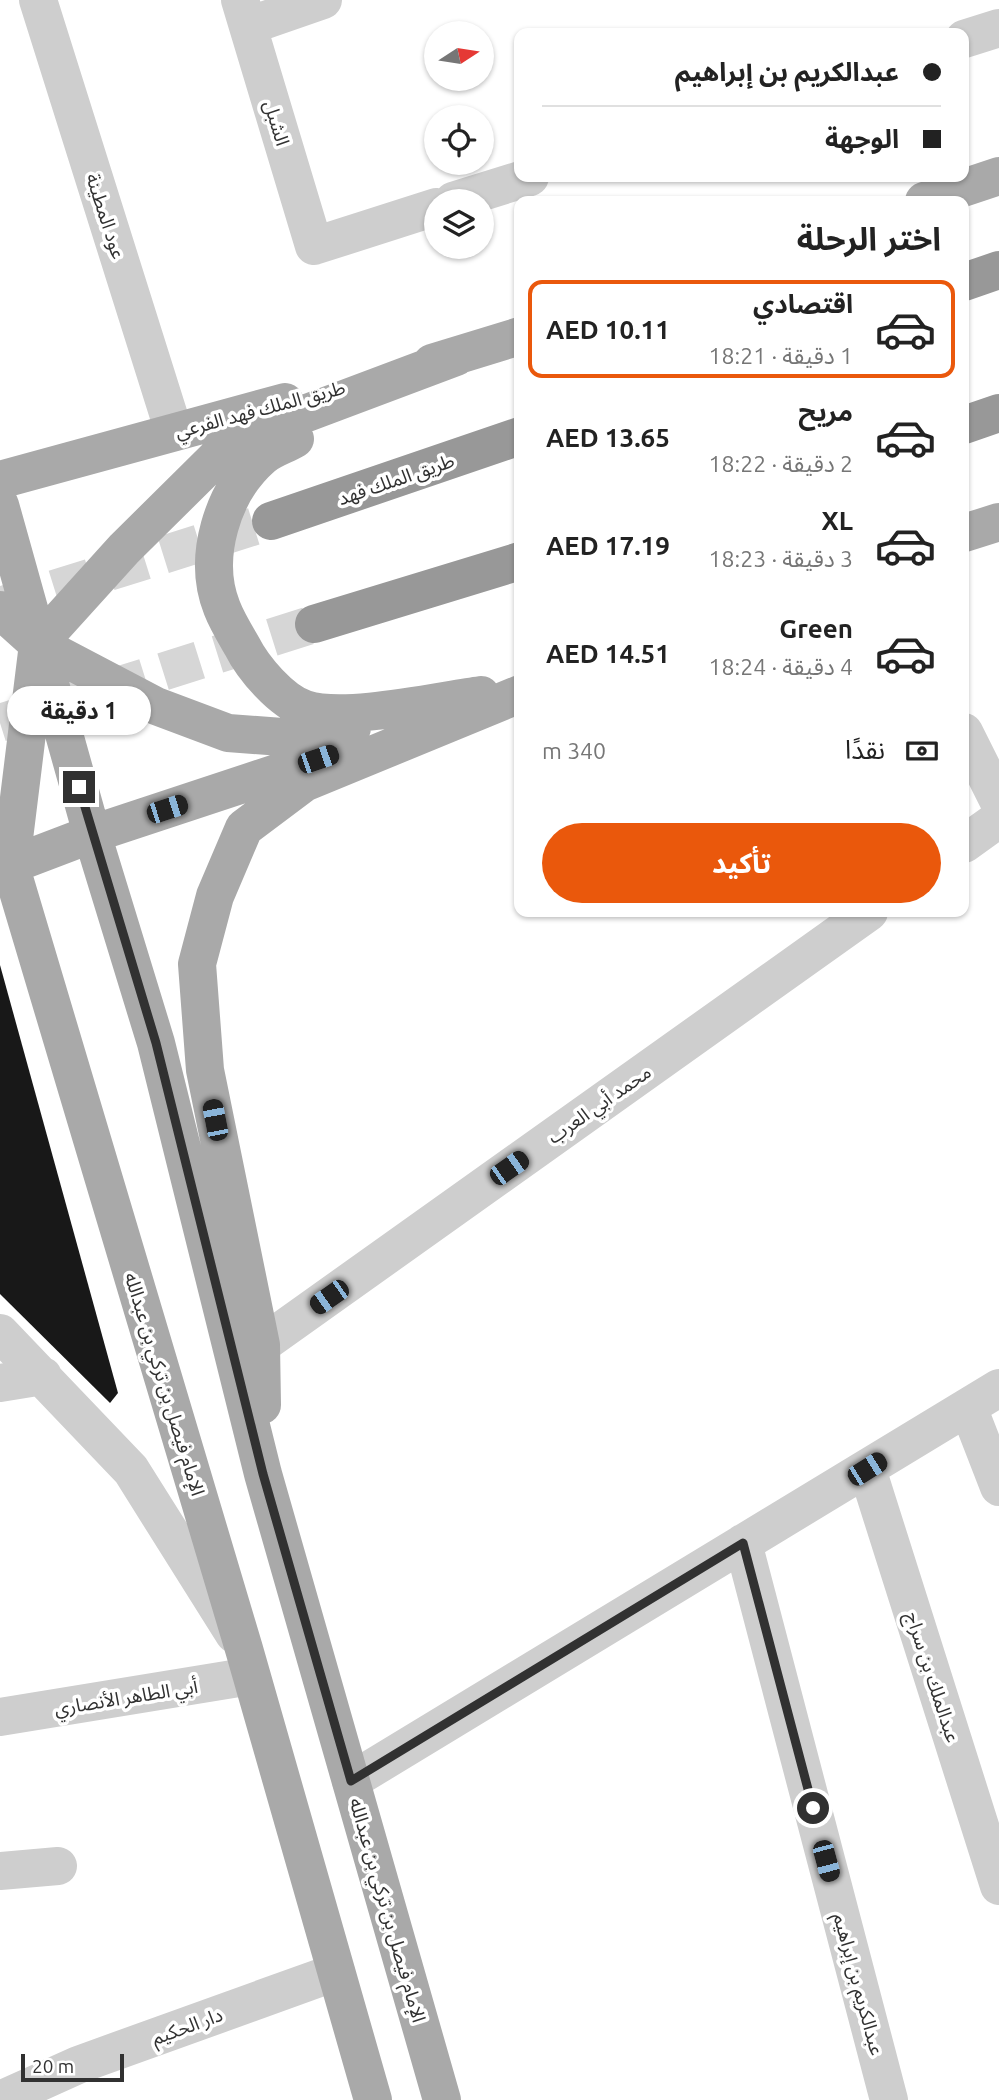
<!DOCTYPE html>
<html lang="ar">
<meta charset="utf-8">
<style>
body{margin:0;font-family:Ubuntu,"Noto Sans Arabic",sans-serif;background:#f6f6f6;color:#222;direction:rtl;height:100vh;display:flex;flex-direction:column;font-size:26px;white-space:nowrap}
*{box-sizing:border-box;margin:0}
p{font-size:23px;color:#767676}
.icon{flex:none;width:38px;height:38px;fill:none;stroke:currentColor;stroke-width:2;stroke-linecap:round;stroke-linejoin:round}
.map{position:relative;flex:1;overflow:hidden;direction:ltr}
.details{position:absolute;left:514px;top:196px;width:455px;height:721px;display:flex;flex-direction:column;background:#fff;border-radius:14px;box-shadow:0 2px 5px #0004;direction:rtl}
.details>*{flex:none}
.banner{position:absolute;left:514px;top:28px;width:455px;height:154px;border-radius:14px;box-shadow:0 2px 5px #0004;direction:rtl;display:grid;align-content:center;height:154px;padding:0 28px;background:#fff}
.needle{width:46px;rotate:78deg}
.controls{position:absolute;left:424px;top:21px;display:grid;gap:14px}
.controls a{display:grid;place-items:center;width:70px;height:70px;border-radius:50%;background:#fff;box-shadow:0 2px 5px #0004;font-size:35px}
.scale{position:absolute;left:21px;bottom:18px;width:103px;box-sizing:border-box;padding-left:7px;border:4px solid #313131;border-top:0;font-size:19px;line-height:24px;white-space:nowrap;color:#313131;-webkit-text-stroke:5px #fff;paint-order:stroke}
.end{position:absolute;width:32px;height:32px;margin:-16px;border:9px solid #313131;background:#fff;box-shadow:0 0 0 4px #fff}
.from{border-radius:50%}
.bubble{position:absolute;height:49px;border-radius:24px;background:#fff;box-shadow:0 2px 5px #0004;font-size:23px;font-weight:700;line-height:49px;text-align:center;direction:rtl}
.car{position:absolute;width:21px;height:42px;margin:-21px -10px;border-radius:9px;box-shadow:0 0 5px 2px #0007;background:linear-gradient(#222 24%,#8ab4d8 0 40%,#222 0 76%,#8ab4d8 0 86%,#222 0)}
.banner b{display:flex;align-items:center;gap:24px;height:66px;font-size:26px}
.banner b+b{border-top:2px solid #e0e0e0}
.banner i{width:18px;height:18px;background:#222}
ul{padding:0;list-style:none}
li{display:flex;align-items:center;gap:21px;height:98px;margin:0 14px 10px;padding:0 14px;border:4px solid transparent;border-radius:14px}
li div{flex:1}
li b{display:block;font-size:26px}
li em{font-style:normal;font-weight:700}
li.selected{border-color:#ea580c}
li>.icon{width:63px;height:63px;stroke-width:1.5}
h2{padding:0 28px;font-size:32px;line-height:84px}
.pay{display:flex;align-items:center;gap:18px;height:77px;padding:0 28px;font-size:26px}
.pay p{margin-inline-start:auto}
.primary-button{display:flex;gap:14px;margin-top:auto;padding:14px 28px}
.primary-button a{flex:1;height:80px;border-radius:42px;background:#ea580c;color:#fff;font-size:28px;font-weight:700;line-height:80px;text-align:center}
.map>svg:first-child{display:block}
.building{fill:#181818}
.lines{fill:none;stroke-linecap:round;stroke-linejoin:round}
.highway-tunnel{stroke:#d6d6d6;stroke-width:38;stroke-dasharray:38 19;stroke-linecap:butt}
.minor{stroke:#cecece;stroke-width:38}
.major{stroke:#a9a9a9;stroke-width:38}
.highway{stroke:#989898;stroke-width:38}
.route{stroke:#313131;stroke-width:9}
.labels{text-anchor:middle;stroke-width:7;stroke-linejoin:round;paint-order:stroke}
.street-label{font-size:19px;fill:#313131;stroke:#fff}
</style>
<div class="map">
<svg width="999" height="2100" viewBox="0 0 999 2100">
<rect width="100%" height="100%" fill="#fff"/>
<path class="building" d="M0,965L118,1393L110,1403L0,1294Z"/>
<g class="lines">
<path class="highway-tunnel" d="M0,606L271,521
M0,723L314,624"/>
<path class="minor" d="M38,0L174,432
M240,0L314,246L436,207
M248,26L323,0
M964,39L999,28
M453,201L530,177
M964,732L999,802
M964,844L999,819
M0,1333L131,1470L234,1634
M261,1345L869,912
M0,1383L43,1376
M968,1407L999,1487
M867,1469L999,1886
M743,1543L889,2100
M0,1717L251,1676
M351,1781L999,1388
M0,1871L58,1866
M0,2100L78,2065L336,1972"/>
<path class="major" d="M924,201L999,176
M432,363L520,336
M295,439C285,445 271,449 262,457C222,492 202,558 222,608C227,621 235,634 242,646C253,668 281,701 305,709C345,722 437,701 481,695
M0,480L285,402
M0,505L92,834L156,1043L263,1474L442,2100
M964,533L999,522
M0,610L38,644L156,706L228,733L282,737L352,728
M0,831L244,1649L373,2100
M11,863L38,644L124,549L222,452L275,425L456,357
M0,869L92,834L319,759
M262,1405L261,1345L205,1070L197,964L215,896L244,828L304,783L520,694"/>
<path class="highway" d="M964,282L999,270
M964,425L999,413
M271,521L520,436
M314,624L520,561"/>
</g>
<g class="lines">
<path class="route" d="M79,787L156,1043L263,1474L351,1781L743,1543L813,1808"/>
</g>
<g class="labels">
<g class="street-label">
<text transform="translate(277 123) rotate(73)" y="7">الشبل</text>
<text transform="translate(106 216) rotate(72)" y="7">عود المطينة</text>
<text transform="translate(260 409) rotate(-15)" y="7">طريق الملك فهد الفرعي</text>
<text transform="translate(396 479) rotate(-19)" y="7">طريق الملك فهد</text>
<text transform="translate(599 1104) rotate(-35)" y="7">محمد أبي العرب</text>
<text transform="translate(165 1384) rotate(73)" y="7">الإمام فيصل بن تركي بن عبدالله</text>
<text transform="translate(933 1677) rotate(72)" y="7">عبدالملك بن سراج</text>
<text transform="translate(126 1697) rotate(-9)" y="7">أبي الطاهر الأنصاري</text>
<text transform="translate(388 1910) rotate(74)" y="7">الإمام فيصل بن تركي بن عبدالله</text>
<text transform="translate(859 1984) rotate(75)" y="7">عبدالكريم بن إبراهيم</text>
<text transform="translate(187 2026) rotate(-20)" y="7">دار الحكيم</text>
</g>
</g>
</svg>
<div class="controls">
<a><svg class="needle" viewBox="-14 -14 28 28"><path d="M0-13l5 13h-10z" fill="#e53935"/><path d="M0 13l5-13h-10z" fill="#767676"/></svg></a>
<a><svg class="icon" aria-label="locate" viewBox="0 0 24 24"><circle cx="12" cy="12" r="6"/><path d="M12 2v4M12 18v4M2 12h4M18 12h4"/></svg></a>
<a><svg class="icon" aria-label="layers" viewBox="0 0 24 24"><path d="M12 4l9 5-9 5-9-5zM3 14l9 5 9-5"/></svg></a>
</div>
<div class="scale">20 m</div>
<i class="end from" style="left:813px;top:1808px"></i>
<i class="end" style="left:79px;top:787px"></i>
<div class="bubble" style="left:7px;top:686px;width:144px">1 دقيقة</div>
<i class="car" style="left:318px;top:759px;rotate:71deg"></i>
<i class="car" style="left:167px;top:809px;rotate:72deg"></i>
<i class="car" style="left:215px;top:1120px;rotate:349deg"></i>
<i class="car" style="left:509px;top:1168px;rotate:55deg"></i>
<i class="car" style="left:329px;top:1297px;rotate:235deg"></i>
<i class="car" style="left:867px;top:1469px;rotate:58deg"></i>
<i class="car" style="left:826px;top:1861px;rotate:165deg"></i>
<div class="banner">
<b><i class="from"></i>عبدالكريم بن إبراهيم</b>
<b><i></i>الوجهة</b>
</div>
<section class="details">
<h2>اختر الرحلة</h2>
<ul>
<li class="selected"><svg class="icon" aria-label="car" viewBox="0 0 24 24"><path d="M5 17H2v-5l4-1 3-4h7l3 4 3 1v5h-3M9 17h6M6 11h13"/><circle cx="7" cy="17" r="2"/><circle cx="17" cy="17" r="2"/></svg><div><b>اقتصادي</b><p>1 دقيقة · 18:21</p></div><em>AED 10.11</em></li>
<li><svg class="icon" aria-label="car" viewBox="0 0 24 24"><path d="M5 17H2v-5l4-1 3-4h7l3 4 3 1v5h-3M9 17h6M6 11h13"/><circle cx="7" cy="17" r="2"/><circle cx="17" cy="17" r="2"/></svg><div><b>مريح</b><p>2 دقيقة · 18:22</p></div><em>AED 13.65</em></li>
<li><svg class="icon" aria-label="car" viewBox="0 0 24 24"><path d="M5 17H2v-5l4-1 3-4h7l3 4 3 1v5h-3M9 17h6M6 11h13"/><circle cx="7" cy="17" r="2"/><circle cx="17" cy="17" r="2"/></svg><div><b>XL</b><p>3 دقيقة · 18:23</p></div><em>AED 17.19</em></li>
<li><svg class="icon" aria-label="car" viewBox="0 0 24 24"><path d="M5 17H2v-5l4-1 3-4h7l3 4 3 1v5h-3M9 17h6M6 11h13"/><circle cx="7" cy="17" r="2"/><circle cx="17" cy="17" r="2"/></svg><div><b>Green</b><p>4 دقيقة · 18:24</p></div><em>AED 14.51</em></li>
</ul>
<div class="pay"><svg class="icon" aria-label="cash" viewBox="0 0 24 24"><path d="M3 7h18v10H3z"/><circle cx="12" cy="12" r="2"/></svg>نقدًا<p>340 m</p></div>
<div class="primary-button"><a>تأكيد</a></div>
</section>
</div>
